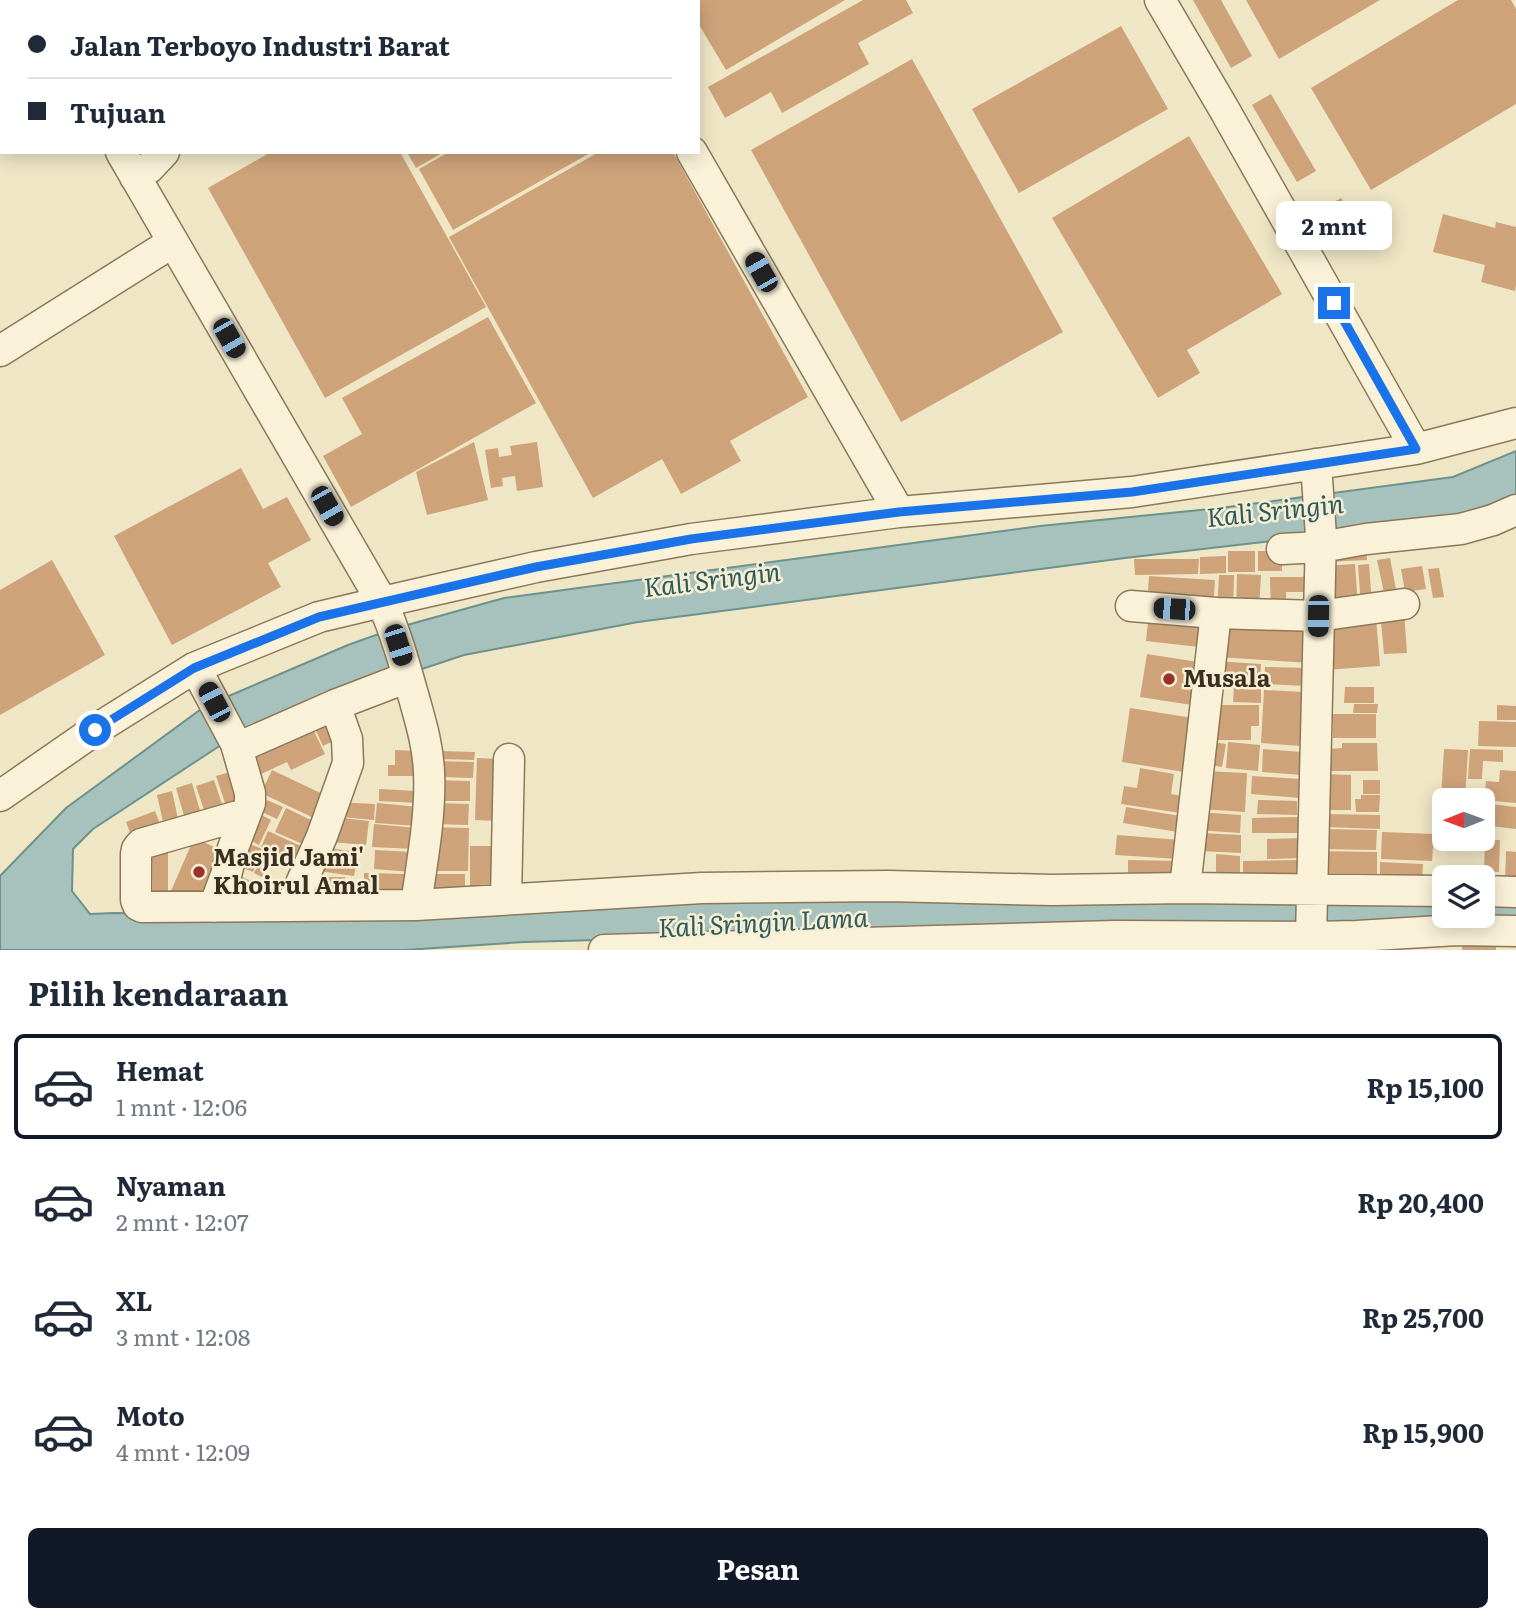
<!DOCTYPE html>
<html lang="id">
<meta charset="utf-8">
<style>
body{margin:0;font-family:Literata,serif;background:#f6f6f7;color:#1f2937;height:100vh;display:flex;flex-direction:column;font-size:26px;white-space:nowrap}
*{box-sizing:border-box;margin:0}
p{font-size:23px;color:#747a83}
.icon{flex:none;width:38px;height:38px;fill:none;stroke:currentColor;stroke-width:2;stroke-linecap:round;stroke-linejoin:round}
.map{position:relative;height:950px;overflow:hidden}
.details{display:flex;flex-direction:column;background:#fff;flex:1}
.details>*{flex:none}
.top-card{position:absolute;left:0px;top:0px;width:700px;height:154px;box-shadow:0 4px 18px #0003;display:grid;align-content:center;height:154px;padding:0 28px;background:#fff}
.needle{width:46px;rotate:269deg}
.fabs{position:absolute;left:1432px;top:788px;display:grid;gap:14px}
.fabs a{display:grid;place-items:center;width:63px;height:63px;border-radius:10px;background:#fff;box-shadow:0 4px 18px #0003;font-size:35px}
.end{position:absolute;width:32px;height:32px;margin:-16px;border:9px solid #1a73e8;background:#fff;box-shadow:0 0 0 4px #fff}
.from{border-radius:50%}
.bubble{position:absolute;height:49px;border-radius:10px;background:#fff;box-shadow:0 4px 18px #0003;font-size:23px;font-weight:700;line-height:49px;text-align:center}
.car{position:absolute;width:21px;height:42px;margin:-21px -10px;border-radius:9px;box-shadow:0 0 5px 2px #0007;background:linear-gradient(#222 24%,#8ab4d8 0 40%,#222 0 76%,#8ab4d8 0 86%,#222 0)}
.top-card b{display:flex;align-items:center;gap:24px;height:66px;font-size:26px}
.top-card b+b{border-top:2px solid #e0e1e3}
.top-card i{width:18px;height:18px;background:#1f2937}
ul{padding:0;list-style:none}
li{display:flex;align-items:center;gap:21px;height:105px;margin:0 14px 10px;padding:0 14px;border:4px solid transparent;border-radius:10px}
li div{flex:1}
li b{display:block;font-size:26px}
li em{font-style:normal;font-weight:700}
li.active{border-color:#111827}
li>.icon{width:63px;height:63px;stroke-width:1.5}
h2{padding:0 28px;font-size:32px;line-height:84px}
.primary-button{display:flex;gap:14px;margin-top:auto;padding:14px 28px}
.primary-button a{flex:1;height:80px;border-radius:10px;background:#111827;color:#fff;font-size:28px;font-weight:700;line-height:80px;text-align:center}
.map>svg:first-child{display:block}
.water{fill:#a7c2bc;stroke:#6d918b;stroke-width:2}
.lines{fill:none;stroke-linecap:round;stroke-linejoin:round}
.river{stroke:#a7c2bc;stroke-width:44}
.building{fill:#cea37a}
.minor-casing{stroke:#8b785a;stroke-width:33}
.minor{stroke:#faf2d8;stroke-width:30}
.route{stroke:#1a73e8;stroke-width:9}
.poi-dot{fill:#9b3129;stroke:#f6efd5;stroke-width:2.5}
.labels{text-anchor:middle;stroke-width:5;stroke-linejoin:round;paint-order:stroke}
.poi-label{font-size:24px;font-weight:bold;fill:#3a2e1f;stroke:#f6efd5;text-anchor:start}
.water-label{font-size:26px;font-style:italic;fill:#2e5a5a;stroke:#f6efd5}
</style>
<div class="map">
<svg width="1516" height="950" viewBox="0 0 1516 950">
<rect width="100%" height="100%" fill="#efe6c5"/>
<path class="water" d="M1516,451V500L1464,518L1328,534L1325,494L1453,477Z
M1311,496L1314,536L1125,558L638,622L464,655L416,671L400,627L504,598L1040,526L1220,508Z
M387,631L401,676L237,737L217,701L348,645Z
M204,707L227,741L93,829L73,849L72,891L90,914L114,913L457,916L622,899L1302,897L1303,925L889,932L524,942L405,950H0V876L66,808Z"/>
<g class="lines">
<path class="river" d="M1482,914L1516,913
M1267,915L1444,914"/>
</g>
<path class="building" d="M698,0H845L726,70L698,23Z
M863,0H906L913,13L858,43L869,64L782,113L771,92L725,118L708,87Z
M1193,0H1221L1252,56L1231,68Z
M1246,0H1380L1279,59Z
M1458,0H1511L1516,9V104L1371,190L1311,88Z
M1121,26L1168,109L1019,193L972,109Z
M912,59L1063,332L901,422L751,150Z
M1271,94L1316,171L1297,182L1252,105Z
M1189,136L1282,294L1187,350L1200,373L1158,398L1052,218Z
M271,152H400L486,307L325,398L208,188Z
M407,152H444L416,168Z
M449,152H592L453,230L419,169Z
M599,152H673L808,397L730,441L741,461L681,494L662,459L593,498L449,237Z
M1341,198L1351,215L1322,231L1313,214Z
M1355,212L1383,222L1373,250L1359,245L1361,238L1348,234Z
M1443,214L1495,228L1496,222L1516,227V285L1515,291L1481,282L1485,265L1433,252Z
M488,317L536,403L351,507L323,456L362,434L342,398Z
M474,442L488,500L427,515L416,472Z
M537,442L543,487L517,491L515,476L502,478L503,486L491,488L485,450L498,448L499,457L512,455L510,446Z
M241,468L263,509L287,497L311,540L268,563L281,587L172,645L114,536Z
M1366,545L1367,560L1325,562Z
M1228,551H1255V572H1228Z
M1258,551H1282V571H1258Z
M1226,556V573L1200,574V557Z
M1390,558L1398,600L1386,602L1377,560Z
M1134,559H1199L1198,574L1135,575Z
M52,560L105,655L0,715V590Z
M1355,564L1358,607L1328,609L1325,566Z
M1369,564L1372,604L1361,605L1358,565Z
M1422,566L1426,589L1405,592L1401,569Z
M1439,568L1444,597L1433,598L1428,569Z
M1237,574L1261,575L1259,611H1236Z
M1219,575H1234L1233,611L1217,610Z
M1149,576L1215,580L1213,610L1147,606Z
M1270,577H1310L1309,592H1286V613H1271Z
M1404,610L1407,653L1384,654L1380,611Z
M1149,612L1211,619L1208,648L1146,641Z
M1218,617L1312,620L1310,663L1216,657Z
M1376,617L1380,666L1325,670L1321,621Z
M1147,654L1198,662L1192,705L1140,697Z
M1215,661L1261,664L1260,684L1214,681Z
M1265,667L1306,668V686L1264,684Z
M1234,685H1261V703L1233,702Z
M1345,687H1374V703H1344Z
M1264,690L1305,692L1301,746L1261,743Z
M1354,704H1378L1377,713H1353Z
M1220,705H1259V726H1251V740H1211V726H1220Z
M1497,705L1516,706V720H1497Z
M1130,708L1199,719L1190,773L1122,762Z
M325,713L337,739L323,746L311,720Z
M1333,714H1376V738H1333Z
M308,719L325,754L291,770L287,762L257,776L244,747Z
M1479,721L1516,722V747L1478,746Z
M1213,742L1226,744L1222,767L1210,765Z
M1228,742L1260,745L1258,771L1226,768Z
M1342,743H1377L1378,771H1329V749L1342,748Z
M1263,749L1302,752L1301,775L1262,772Z
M1444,749L1468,750L1465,800L1441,798Z
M1470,749L1503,750V762L1483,761L1482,779H1468Z
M395,750L418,751L419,776H388V765H395Z
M440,751L475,752L474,760L440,759Z
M477,758L499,759L497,821L475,820Z
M439,761L474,762L473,778L439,777Z
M1140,768L1174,774L1171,794L1182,796L1180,813L1121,804L1124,786L1137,788Z
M272,770L329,797L318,820L261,793Z
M1500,770L1516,771V803L1484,800L1486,781L1499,782Z
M233,771L242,801L226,806L216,776Z
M1203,771L1247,773L1245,812L1201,809Z
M1321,774L1351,775V810H1320Z
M1252,776L1301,779L1300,798L1251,794Z
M214,780L225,813L207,819L196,786Z
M436,780L470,781V801H435Z
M1363,780H1380V794H1363Z
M192,783L203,821L187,826L176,788Z
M379,789L417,791V803L379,801Z
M172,791L180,828L165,831L157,795Z
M1361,795H1380L1379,812H1356L1355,799H1361Z
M267,800L283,807L277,819L262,812Z
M1258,800L1297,801V815L1257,814Z
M335,802L375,804L374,820L331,816Z
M377,803L419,807L417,826L375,823Z
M432,803L469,804L468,825L431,824Z
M1482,803L1516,807V829L1482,825Z
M1126,807L1186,817L1184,833L1123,823Z
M286,808L315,822L305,845L275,832Z
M155,811L162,829L133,841L126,822Z
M254,811L271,820L259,845L241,836Z
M1198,812L1241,815L1240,833L1197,830Z
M1325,814L1380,815V829L1325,827Z
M333,817L369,821L366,845L331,842Z
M1299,817V833H1252V818Z
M374,824L417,828L415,849L372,847Z
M430,827L469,828L468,871H429Z
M1318,829L1377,830L1376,850L1318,849Z
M268,831L305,848L297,864L261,847Z
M1382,832L1434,834L1432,861L1381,859Z
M1201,833L1241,835V853L1200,851Z
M1117,835L1180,840L1179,859L1115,855Z
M194,838L228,853L205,906L171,891Z
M1302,838V858L1267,859V839Z
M241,840L262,849L253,872L231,863Z
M1485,840H1500L1499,872L1484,871Z
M470,846H496L497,896H470Z
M152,847H168V892H153Z
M322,847L358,852L354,876L318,871Z
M375,850L413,852L411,872L374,869Z
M1314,851L1377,852V877L1314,875Z
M1506,851L1516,852V880H1505Z
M263,854L270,858L262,877L254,873Z
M1216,854L1240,856V883L1216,882Z
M1128,860L1181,861L1180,885L1128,884Z
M1299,860V884L1243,885V861Z
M1380,862L1423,864L1422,879L1380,878Z
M364,873L407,874V898L364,897Z
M430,874H465V890H431Z
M238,875L262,886L256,899L233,888Z
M313,877H345V891H307Z
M1463,931H1496V950H1462Z"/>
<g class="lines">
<defs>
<path id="minor" d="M34,0L35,2
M95,0L96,2
M605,0L606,2
M1160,0L1224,109L1416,449
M121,152L382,602C396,633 405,666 414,698C421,723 428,746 429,772C431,816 422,861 416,905
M692,152L899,512
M135,177L149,168L164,152
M0,351L173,242
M1282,549L1321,547L1366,539L1461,529L1493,520L1516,510
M1131,606L1216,613L1318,616L1404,604
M194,668L203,682L236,744L250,793V803L233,848L226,875L214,907
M237,748L335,705L408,677
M0,796L95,730L194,668L319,617L382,602L536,567L691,539L899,512L1132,492L1416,449L1516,423
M245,814L141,844L137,849L136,854V900L138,905L142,907L416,905L702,888L888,886L1052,890L1185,888L1444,891
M1185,888L1216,613
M1482,891L1516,892
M506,899L509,759
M291,906L322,836L348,763L347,739L335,705
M1311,937L1321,536L1316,464
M604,950L1115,936L1311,937L1357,936L1457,930L1516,931"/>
</defs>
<use href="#minor" class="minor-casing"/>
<use href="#minor" class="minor"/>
</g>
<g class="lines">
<path class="route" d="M95,730L194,668L319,617L536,567L691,539L899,512L1132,492L1416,449L1334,303"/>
</g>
<g class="poi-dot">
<circle cx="1169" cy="679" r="7"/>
<circle cx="199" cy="872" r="7"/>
</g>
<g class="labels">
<g class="poi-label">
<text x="1183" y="687">Musala</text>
<text x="213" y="866">Masjid Jami'<tspan x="213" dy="28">Khoirul Amal</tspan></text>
</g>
<g class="water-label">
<text transform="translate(1275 511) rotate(-6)" y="9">Kali Sringin</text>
<text transform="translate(712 580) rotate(-7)" y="9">Kali Sringin</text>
<text transform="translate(763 923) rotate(-3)" y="9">Kali Sringin Lama</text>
</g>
</g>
</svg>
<div class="fabs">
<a><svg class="needle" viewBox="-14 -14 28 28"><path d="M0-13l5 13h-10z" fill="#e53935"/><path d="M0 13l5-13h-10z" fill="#747a83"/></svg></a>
<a><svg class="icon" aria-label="layers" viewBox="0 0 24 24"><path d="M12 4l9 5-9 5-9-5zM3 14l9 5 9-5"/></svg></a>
</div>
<i class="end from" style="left:95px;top:730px"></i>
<i class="end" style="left:1334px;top:303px"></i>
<div class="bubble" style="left:1276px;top:201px;width:116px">2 mnt</div>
<i class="car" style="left:761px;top:272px;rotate:330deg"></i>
<i class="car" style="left:229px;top:338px;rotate:150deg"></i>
<i class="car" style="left:327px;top:506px;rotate:150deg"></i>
<i class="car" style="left:1174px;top:609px;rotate:274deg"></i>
<i class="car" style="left:1318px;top:616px;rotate:181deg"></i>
<i class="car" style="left:398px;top:645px;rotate:162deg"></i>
<i class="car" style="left:214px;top:702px;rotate:332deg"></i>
<div class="top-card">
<b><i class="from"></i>Jalan Terboyo Industri Barat</b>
<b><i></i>Tujuan</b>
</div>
</div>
<section class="details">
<h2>Pilih kendaraan</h2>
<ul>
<li class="active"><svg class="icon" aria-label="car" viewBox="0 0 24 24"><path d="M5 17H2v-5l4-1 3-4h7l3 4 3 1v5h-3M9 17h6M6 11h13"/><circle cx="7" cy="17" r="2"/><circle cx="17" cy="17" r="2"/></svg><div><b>Hemat</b><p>1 mnt · 12:06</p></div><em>Rp 15,100</em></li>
<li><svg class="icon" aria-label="car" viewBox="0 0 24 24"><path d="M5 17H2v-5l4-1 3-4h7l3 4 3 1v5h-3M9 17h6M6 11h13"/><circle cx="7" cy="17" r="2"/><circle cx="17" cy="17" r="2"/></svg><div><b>Nyaman</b><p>2 mnt · 12:07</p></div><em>Rp 20,400</em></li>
<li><svg class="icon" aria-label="car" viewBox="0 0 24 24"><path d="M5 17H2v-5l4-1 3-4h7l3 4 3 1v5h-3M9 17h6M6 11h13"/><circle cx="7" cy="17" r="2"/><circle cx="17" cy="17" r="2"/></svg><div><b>XL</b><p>3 mnt · 12:08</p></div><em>Rp 25,700</em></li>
<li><svg class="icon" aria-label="car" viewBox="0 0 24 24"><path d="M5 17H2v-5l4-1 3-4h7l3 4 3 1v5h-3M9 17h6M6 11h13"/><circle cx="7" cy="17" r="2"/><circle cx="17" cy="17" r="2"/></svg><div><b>Moto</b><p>4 mnt · 12:09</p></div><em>Rp 15,900</em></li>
</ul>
<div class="primary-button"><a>Pesan</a></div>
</section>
